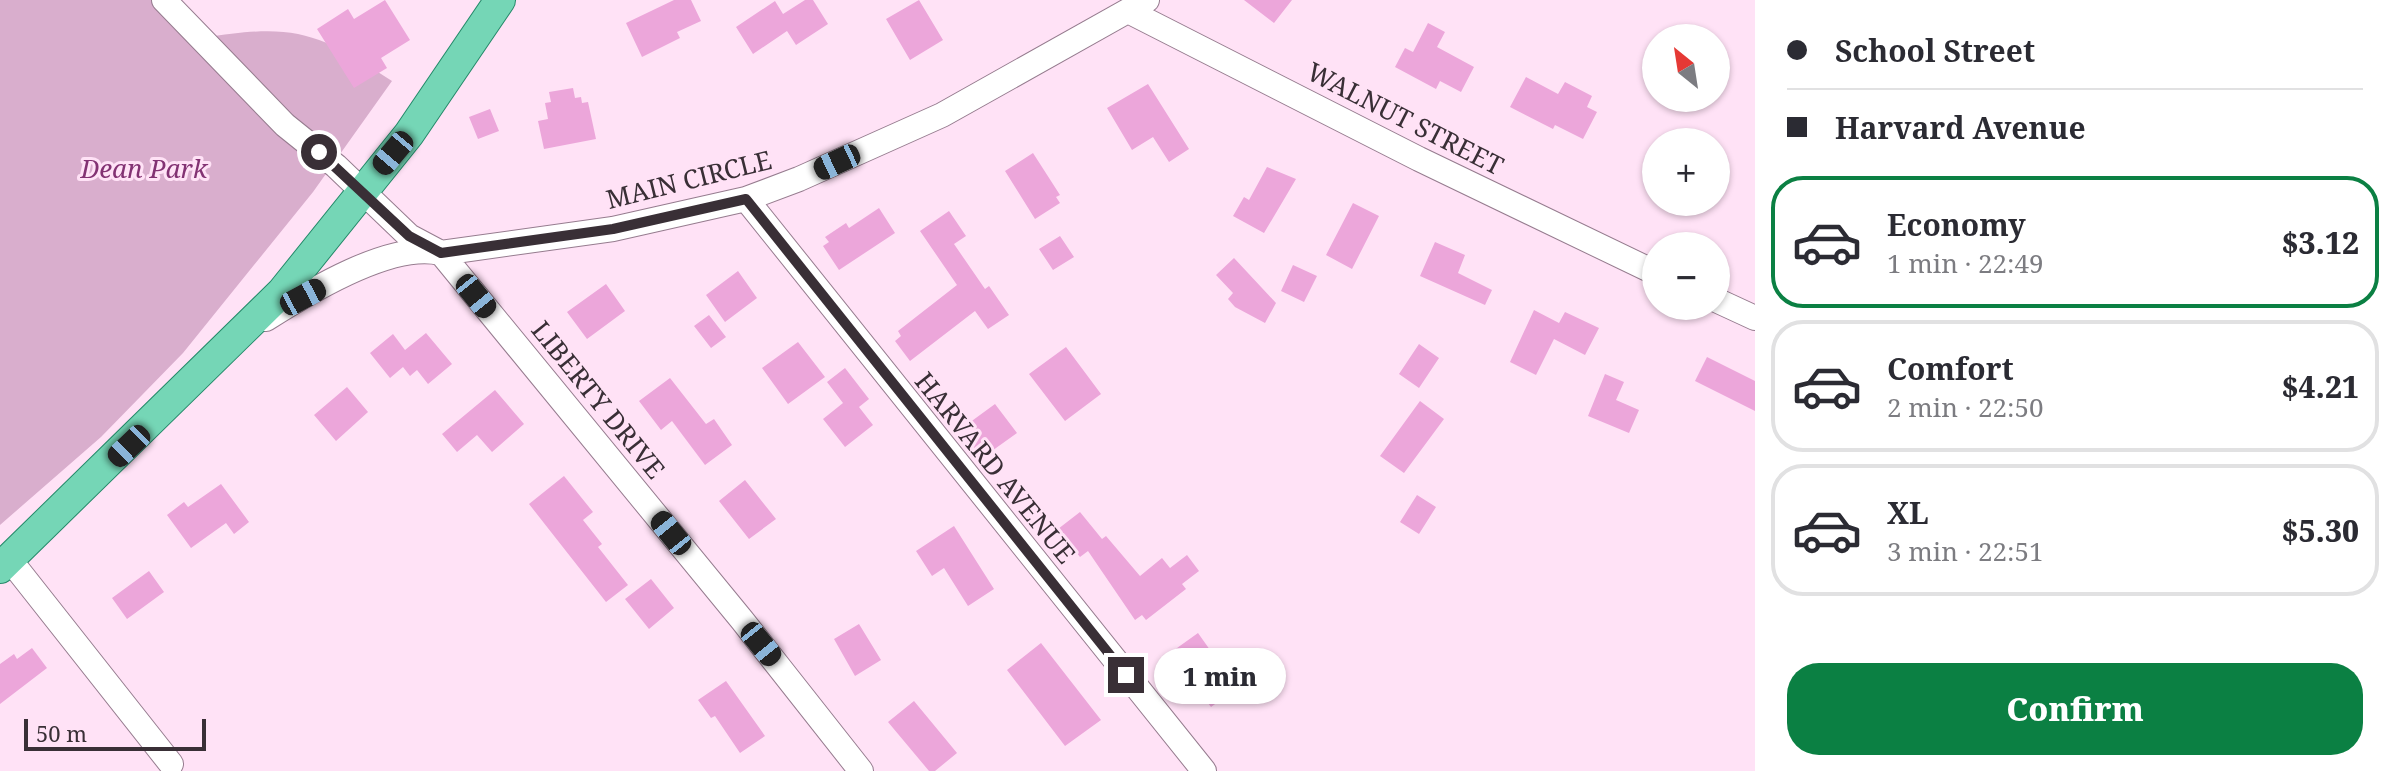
<!DOCTYPE html>
<meta charset="utf-8">
<style>
body{margin:0;font-family:"Noto Serif",serif;background:#f2f2f3;color:#2b2b33;height:100vh;display:flex;flex-direction:column;font-size:30px;white-space:nowrap}
*{box-sizing:border-box;margin:0}
p{font-size:26px;color:#7c7c81}
.icon{flex:none;width:44px;height:44px;fill:none;stroke:currentColor;stroke-width:2;stroke-linecap:round;stroke-linejoin:round}
.map{position:relative;flex:1;overflow:hidden}
.sheet{display:flex;flex-direction:column;background:#fff;width:640px}
.sheet>*{flex:none}
.hud{display:grid;align-content:center;height:176px;padding:0 32px;background:#fff}
.needle{width:52px;rotate:330deg}
.buttons{position:absolute;left:1642px;top:24px;display:grid;gap:16px}
.buttons a{display:grid;place-items:center;width:88px;height:88px;border-radius:50%;background:#fff;box-shadow:0 2px 6px #0004;font-size:40px}
.scale{position:absolute;left:24px;bottom:20px;width:182px;box-sizing:border-box;padding-left:8px;border:4px solid #392f36;border-top:0;font-size:22px;line-height:28px;white-space:nowrap;color:#392f36;-webkit-text-stroke:6px #ffe2f6;paint-order:stroke}
.end{position:absolute;width:36px;height:36px;margin:-18px;border:10px solid #392f36;background:#fff;box-shadow:0 0 0 4px #fff}
.from{border-radius:50%}
.bubble{position:absolute;height:56px;border-radius:28px;background:#fff;box-shadow:0 2px 6px #0004;font-size:26px;font-weight:800;line-height:56px;text-align:center}
.car{position:absolute;width:24px;height:48px;margin:-24px -12px;border-radius:10px;box-shadow:0 0 6px 2px #0007;background:linear-gradient(#222 24%,#8ab4d8 0 40%,#222 0 76%,#8ab4d8 0 86%,#222 0)}
.hud b{display:flex;align-items:center;gap:28px;height:76px;font-size:30px}
.hud b+b{border-top:2px solid #e1e1e2}
.hud i{width:20px;height:20px;background:#2b2b33}
ul{padding:0;list-style:none}
li{display:flex;align-items:center;gap:24px;height:132px;margin:0 16px 12px;padding:0 16px;border:4px solid #e1e1e2;border-radius:32px}
li div{flex:1}
li b{display:block;font-size:30px}
li em{font-style:normal;font-weight:800}
li.on{border-color:#0b8043}
li>.icon{width:72px;height:72px;stroke-width:1.5}
.cta{display:flex;gap:16px;margin-top:auto;padding:16px 32px}
.cta a{flex:1;height:92px;border-radius:32px;background:#0b8043;color:#fff;font-size:32px;font-weight:800;line-height:92px;text-align:center}
main{display:flex;flex:1;min-height:0}
.map>svg:first-child{display:block}
.green{fill:#d9aecd}
.building{fill:#eca6da}
.lines{fill:none;stroke-linecap:round;stroke-linejoin:round}
.minor-casing{stroke:#967c8f;stroke-width:26}
.major-casing{stroke:#248969;stroke-width:32}
.minor{stroke:#fff;stroke-width:24}
.major{stroke:#75d6b6;stroke-width:30}
.route{stroke:#392f36;stroke-width:10}
.labels{text-anchor:middle;stroke-width:6;stroke-linejoin:round;paint-order:stroke}
.street-label{font-size:26px;fill:#392f36;stroke:#ffe2f6}
.park-label{font-size:26px;font-style:italic;fill:#833273;stroke:#ffe2f6}
</style>
<main>
<div class="map">
<svg width="1755" height="771" viewBox="0 0 1755 771">
<rect width="100%" height="100%" fill="#ffe2f6"/>
<path class="green" d="M0,0H164L203,38C293,23 317,31 392,81L313,192L183,353L101,437L0,525Z"/>
<path class="building" d="M385,0L410,40L381,58L387,68L354,88L317,29L348,9L354,19Z
M674,0H691L701,21L677,32L680,38L642,57L626,23Z
M805,0H813L828,24L796,45L787,31L753,54L736,27L775,1L783,14Z
M919,0L943,40L910,60L886,19Z
M1244,0H1292L1274,23Z
M1428,23L1445,32L1437,47L1474,67L1461,92L1440,81L1436,89L1395,67L1405,48L1413,52Z
M1526,77L1558,94L1565,82L1592,96L1587,107L1597,112L1583,139L1555,125L1553,129L1510,107Z
M1148,84L1189,149L1169,162L1153,137L1132,150L1107,108Z
M573,88L575,98L581,97L582,103L588,102L596,139L544,149L538,121L548,119L545,103L551,102L549,92Z
M490,109L499,131L478,139L469,117Z
M1033,153L1060,195L1056,197L1060,203L1035,219L1005,171Z
M1267,167L1296,179L1264,233L1233,216L1244,197L1249,200Z
M1353,203L1379,216L1352,269L1326,255Z
M879,208L895,233L839,270L823,246L829,242L825,237L846,223L849,228Z
M949,211L966,236L954,244L985,289L989,286L1009,315L988,329L975,311L910,361L895,341L901,336L898,331L957,285L920,231Z
M1060,236L1074,257L1053,270L1039,249Z
M1435,242L1465,255L1458,273L1492,290L1485,305L1420,276Z
M1234,258L1276,303L1265,323L1235,307L1228,299L1233,293L1216,275Z
M1293,265L1317,276L1304,302L1281,291Z
M738,271L757,298L725,322L706,295Z
M606,284L625,311L587,339L567,312Z
M1534,310L1559,323L1565,312L1599,328L1585,355L1554,339L1536,375L1510,362Z
M709,315L726,337L711,348L694,326Z
M426,333L452,364L428,384L417,370L410,376L403,367L390,378L370,353L393,334L405,350Z
M798,342L825,377L788,404L762,368Z
M1419,344L1439,358L1419,388L1399,374Z
M1066,347L1101,394L1065,421L1029,374Z
M1707,357L1755,381V411L1695,381Z
M845,368L869,399L859,407L873,425L845,447L823,419L843,403L827,382Z
M1605,374L1624,382L1616,400L1639,410L1629,433L1588,416Z
M670,378L706,424L714,419L732,445L705,465L672,421L661,430L639,401Z
M347,387L368,412L336,441L314,415Z
M495,390L524,424L492,452L477,435L457,452L442,434Z
M1420,401L1444,419L1404,473L1380,456Z
M995,404L1017,433L982,458L967,439L976,433L969,423Z
M564,476L593,512L583,520L602,544L598,547L628,585L606,602L529,504Z
M745,480L776,519L749,539L719,501Z
M221,484L249,522L234,534L226,523L191,548L167,515L184,502L188,507Z
M1417,495L1436,507L1419,534L1400,522Z
M1080,512L1102,539L1106,536L1140,576L1162,558L1170,568L1187,555L1199,571L1182,584L1186,589L1146,620L1142,615L1135,620L1088,551L1080,557L1058,529Z
M954,526L994,589L968,606L944,568L932,576L916,551Z
M149,571L164,592L127,619L112,598Z
M651,579L674,608L649,629L625,599Z
M859,624L881,660L855,676L834,639Z
M1198,633L1237,688L1211,707L1170,653Z
M1041,643L1101,720L1065,746L1007,670Z
M32,648L47,668L0,704V664L14,654L17,659Z
M726,681L765,736L740,753L715,716L711,718L698,700Z
M914,701L957,753L935,771H929L888,722Z"/>
<g class="lines">
<defs>
<path id="minor" d="M164,0L285,125L336,166L409,236L441,253L613,229L746,199L799,179L942,115L1147,0
M1130,12L1419,159L1656,273
M746,199L1204,771
M1716,300L1755,318
M266,319C308,292 391,241 441,253L742,620L861,771
M10,560L171,764"/>
<path id="major" d="M0,568L282,292L409,134L500,0"/>
</defs>
<use href="#minor" class="minor-casing"/>
<use href="#major" class="major-casing"/>
<use href="#minor" class="minor"/>
<use href="#major" class="major"/>
</g>
<g class="lines">
<path class="route" d="M319,152L409,236L441,253L613,229L746,199L1126,675"/>
</g>
<g class="labels">
<g class="street-label">
<text transform="translate(1405 119) rotate(27)" y="9">WALNUT STREET</text>
<text transform="translate(689 180) rotate(-14)" y="9">MAIN CIRCLE</text>
<text transform="translate(598 400) rotate(51)" y="9">LIBERTY DRIVE</text>
<text transform="translate(995 468) rotate(51)" y="9">HARVARD AVENUE</text>
</g>
<g class="park-label">
<text x="144" y="178">Dean Park</text>
</g>
</g>
</svg>
<div class="buttons">
<a><svg class="needle" viewBox="-14 -14 28 28"><path d="M0-13l5 13h-10z" fill="#e53935"/><path d="M0 13l5-13h-10z" fill="#7c7c81"/></svg></a>
<a>+</a>
<a>−</a>
</div>
<div class="scale">50 m</div>
<i class="end from" style="left:319px;top:152px"></i>
<i class="end" style="left:1126px;top:675px"></i>
<div class="bubble" style="left:1154px;top:648px;width:132px">1 min</div>
<i class="car" style="left:393px;top:153px;rotate:220deg"></i>
<i class="car" style="left:837px;top:162px;rotate:245deg"></i>
<i class="car" style="left:476px;top:296px;rotate:141deg"></i>
<i class="car" style="left:303px;top:297px;rotate:62deg"></i>
<i class="car" style="left:129px;top:446px;rotate:226deg"></i>
<i class="car" style="left:671px;top:533px;rotate:321deg"></i>
<i class="car" style="left:761px;top:644px;rotate:141deg"></i>
</div>
<section class="sheet">
<div class="hud">
<b><i class="from"></i>School Street</b>
<b><i></i>Harvard Avenue</b>
</div>
<ul>
<li class="on"><svg class="icon" aria-label="car" viewBox="0 0 24 24"><path d="M5 17H2v-5l4-1 3-4h7l3 4 3 1v5h-3M9 17h6M6 11h13"/><circle cx="7" cy="17" r="2"/><circle cx="17" cy="17" r="2"/></svg><div><b>Economy</b><p>1 min · 22:49</p></div><em>$3.12</em></li>
<li><svg class="icon" aria-label="car" viewBox="0 0 24 24"><path d="M5 17H2v-5l4-1 3-4h7l3 4 3 1v5h-3M9 17h6M6 11h13"/><circle cx="7" cy="17" r="2"/><circle cx="17" cy="17" r="2"/></svg><div><b>Comfort</b><p>2 min · 22:50</p></div><em>$4.21</em></li>
<li><svg class="icon" aria-label="car" viewBox="0 0 24 24"><path d="M5 17H2v-5l4-1 3-4h7l3 4 3 1v5h-3M9 17h6M6 11h13"/><circle cx="7" cy="17" r="2"/><circle cx="17" cy="17" r="2"/></svg><div><b>XL</b><p>3 min · 22:51</p></div><em>$5.30</em></li>
</ul>
<div class="cta"><a>Confirm</a></div>
</section>
</main>
